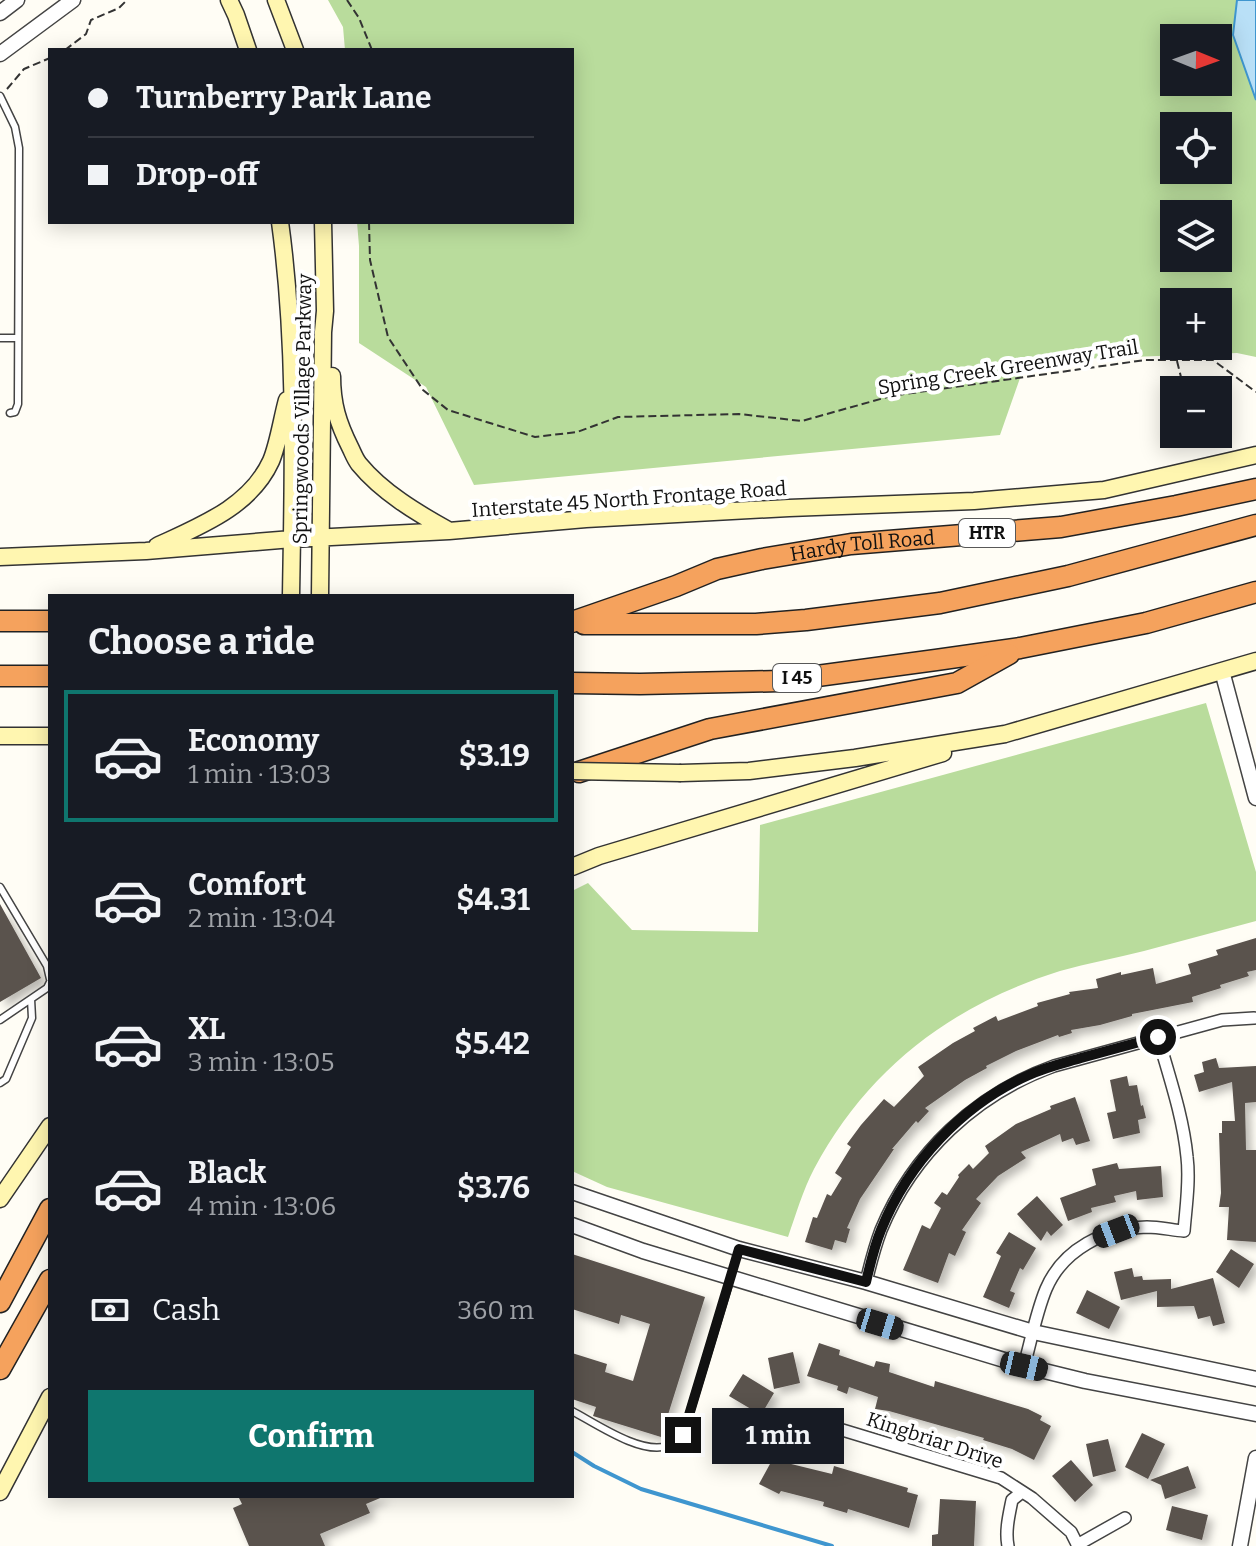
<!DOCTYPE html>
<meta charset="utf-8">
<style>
body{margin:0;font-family:Bitter,serif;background:#20242c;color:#f1f3f6;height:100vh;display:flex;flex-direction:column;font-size:30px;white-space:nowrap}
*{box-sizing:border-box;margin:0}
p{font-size:26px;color:#9ea1a6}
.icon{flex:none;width:44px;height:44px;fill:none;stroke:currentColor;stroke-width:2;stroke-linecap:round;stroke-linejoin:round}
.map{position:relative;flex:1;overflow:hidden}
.details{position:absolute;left:48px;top:594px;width:526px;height:904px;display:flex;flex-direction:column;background:#171b24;border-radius:0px;box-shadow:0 4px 20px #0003}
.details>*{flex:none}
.hud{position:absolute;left:48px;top:48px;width:526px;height:176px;border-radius:0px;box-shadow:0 4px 20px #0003;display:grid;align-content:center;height:176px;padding:0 40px;background:#171b24}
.needle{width:52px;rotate:91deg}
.fabs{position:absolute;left:1160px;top:24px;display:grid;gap:16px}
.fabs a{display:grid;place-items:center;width:72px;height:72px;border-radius:0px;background:#171b24;box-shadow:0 4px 20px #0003;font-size:40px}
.end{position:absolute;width:36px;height:36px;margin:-18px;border:10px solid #111;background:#fff;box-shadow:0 0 0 4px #fff}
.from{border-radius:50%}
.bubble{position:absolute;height:56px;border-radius:0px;background:#171b24;box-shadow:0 4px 20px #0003;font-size:26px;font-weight:700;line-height:56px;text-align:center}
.car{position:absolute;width:24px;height:48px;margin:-24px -12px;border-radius:10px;box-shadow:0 0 6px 2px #0007;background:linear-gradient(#222 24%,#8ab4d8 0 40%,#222 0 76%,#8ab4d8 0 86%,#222 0)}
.hud b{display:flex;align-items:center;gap:28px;height:76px;font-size:30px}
.hud b+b{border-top:2px solid #363941}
.hud i{width:20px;height:20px;background:#f1f3f6}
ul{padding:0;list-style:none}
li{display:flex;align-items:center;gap:24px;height:132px;margin:0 16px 12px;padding:0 24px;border:4px solid transparent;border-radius:0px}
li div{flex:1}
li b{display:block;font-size:30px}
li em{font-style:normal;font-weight:700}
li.selected{border-color:#0f766e}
li>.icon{width:72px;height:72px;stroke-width:1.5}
h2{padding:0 40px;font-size:36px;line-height:96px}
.pay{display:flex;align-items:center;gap:20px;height:88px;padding:0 40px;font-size:30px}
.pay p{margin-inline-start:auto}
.action{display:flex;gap:16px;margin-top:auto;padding:16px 40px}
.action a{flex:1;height:92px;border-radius:0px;background:#0f766e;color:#fff;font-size:32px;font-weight:700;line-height:92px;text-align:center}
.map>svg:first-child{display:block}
.forest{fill:#b9dc9c;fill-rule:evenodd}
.water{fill:#b9e0f7;stroke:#3f96cf;stroke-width:2}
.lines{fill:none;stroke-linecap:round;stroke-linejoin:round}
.stream{stroke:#3f96cf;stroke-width:4}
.building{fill:#5a524d;filter:url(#shadow)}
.service-casing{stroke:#444;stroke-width:9}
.minor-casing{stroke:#444;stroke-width:14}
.tertiary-casing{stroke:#444;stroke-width:17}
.secondary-casing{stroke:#333;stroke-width:19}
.motorway-casing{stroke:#222;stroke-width:23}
.path{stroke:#333;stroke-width:2;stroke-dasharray:8 4;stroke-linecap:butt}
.service{stroke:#fff;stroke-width:6}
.minor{stroke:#fff;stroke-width:11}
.tertiary{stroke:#fff;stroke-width:14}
.secondary{stroke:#fff6b0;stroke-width:16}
.motorway{stroke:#f5a25d;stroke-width:20}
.secondary-bridge-casing{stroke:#333;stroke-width:19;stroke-linecap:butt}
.secondary-bridge{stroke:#fff6b0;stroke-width:16}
.route{stroke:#111;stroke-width:10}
.labels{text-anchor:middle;stroke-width:8;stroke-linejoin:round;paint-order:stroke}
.shield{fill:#fff;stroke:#585858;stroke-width:2}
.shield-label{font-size:18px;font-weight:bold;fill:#111}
.street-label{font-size:20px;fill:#111;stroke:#fff}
</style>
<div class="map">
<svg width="1256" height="1546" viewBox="0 0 1256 1546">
<defs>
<filter id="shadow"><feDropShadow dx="5.5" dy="5.5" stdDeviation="4" flood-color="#0004"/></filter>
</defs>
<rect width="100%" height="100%" fill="#fffdf5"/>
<path class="forest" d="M328,0H1237L1233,35L1256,100V357L1237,353L1026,361L1000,435L474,485L426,387L359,343V246L357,222H572V50H345L343,27ZM1174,38H1218V82H1174ZM1174,126H1218V170H1174ZM1174,214H1218V258H1174ZM1174,302H1218V346H1174Z
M1206,703L1256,872V921C1219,931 1181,941 1144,951C1116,958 1088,963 1060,971C952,1005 868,1068 814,1169C803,1190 796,1214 788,1237L607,1187L572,1171V891L588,883L632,930L758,932L760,825Z"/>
<path class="water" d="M1237,0H1256V100L1233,35Z"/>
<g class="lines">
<path class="stream" d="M572,1452L594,1466L641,1489L832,1546"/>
</g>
<path class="building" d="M0,904L41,978L0,1002Z
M1256,938V970L1247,972L1249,976L1220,985L1221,988L1192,997L1193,1002L1132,1014V1016L1100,1025L1071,1030L1072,1033L1059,1037L1058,1035L1016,1051L986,1066L987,1068L965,1080L925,1108L929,1111L918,1123L916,1121L892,1149H894L860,1199L847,1228L850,1229L846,1243L835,1240L832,1250L805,1242L813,1217L817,1218L827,1194L831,1196L842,1178L835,1173L851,1147L847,1144L861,1125L884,1099L894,1107L924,1076L918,1067L953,1043L975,1031L973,1028L996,1016L998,1021L1038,1006L1037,1003L1070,994L1069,992L1098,988L1096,979L1121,972V975L1153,968L1156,984L1191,974L1188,964L1218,955L1216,950Z
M1216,1058L1219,1068L1256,1066V1102L1245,1103L1246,1150H1256V1242L1227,1240L1229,1207H1219L1221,1193L1219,1133H1222V1121H1235L1232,1082L1199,1092L1194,1075L1204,1072L1202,1062Z
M1127,1076L1129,1086L1137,1085L1141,1106L1143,1105L1146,1118L1138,1120L1140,1133L1113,1139L1107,1113L1116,1111L1110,1080Z
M1075,1097L1090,1141L1076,1145L1073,1138L1062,1142L1060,1134L1021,1152L1026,1158L998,1176L976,1199L981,1203L962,1230L966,1232L955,1256L949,1253L938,1283L903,1270L922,1225L930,1229L941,1208L934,1203L942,1192L947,1195L959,1177L958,1175L969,1164L973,1169L989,1153L985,1146L1016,1124L1051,1109L1050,1106Z
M1117,1163L1119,1169L1161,1166L1163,1197L1137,1200L1136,1191L1114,1196L1116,1202L1091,1208L1092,1212L1068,1221L1060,1198L1096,1185L1092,1169Z
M1037,1196L1063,1225L1051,1236L1047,1231L1041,1241L1017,1214Z
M1009,1232L1036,1248L1023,1270L1020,1268L1010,1291L1015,1293L1009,1308L983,1297L1001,1256L996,1253Z
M1231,1249L1254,1264L1239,1288L1216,1272Z
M572,1254L705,1297L661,1437L593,1416L596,1407L572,1399V1353L607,1364L605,1372L633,1381L650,1324L621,1315L619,1324L572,1309Z
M1132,1268L1134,1277L1142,1276L1143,1280L1171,1279V1289L1213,1278L1225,1323L1213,1326L1210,1316L1198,1319L1194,1306L1157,1307V1291L1121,1300L1114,1272Z
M1087,1290L1120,1307L1109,1329L1076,1313Z
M819,1343L840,1350L839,1355L874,1367L876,1361L890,1364L889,1372L934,1387L935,1381L1028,1409L1042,1416L1040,1420L1051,1426L1034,1460L1012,1449L983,1440L984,1438L889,1411L875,1409L878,1397L849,1387L847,1394L837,1390L838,1386L807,1376Z
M793,1352L800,1383L774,1389L768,1358Z
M743,1374L774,1393L761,1415L729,1396Z
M766,1425L767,1450L725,1451L724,1426Z
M1142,1433L1165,1444L1148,1479L1125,1467Z
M1108,1439L1116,1471L1093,1477L1086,1444Z
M776,1453L788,1460L787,1463L832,1474L834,1466L908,1488L907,1492L918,1495L909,1528L848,1509L847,1513L823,1506L824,1502L781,1491L779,1494L759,1484Z
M1071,1460L1093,1485L1075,1502L1052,1476Z
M1188,1466L1196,1488L1165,1499L1161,1485L1150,1480Z
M238,1496H385L366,1504L370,1513L320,1534L325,1546H249L233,1508L242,1504Z
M940,1499L976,1501L974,1546H932V1535L938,1534Z
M1172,1506L1208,1515L1202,1540L1166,1530Z"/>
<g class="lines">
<defs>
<path id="service" d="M0,96L15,127L19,148L18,404L15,412L10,413
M0,338H17
M0,887L47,966L50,979
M0,1020L47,988L50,982
M0,1083L6,1079L32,1018L31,999
M572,1411C595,1423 641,1455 667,1446C672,1445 678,1439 683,1435L731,1277"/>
<path id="minor" d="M866,1282C870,1265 875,1246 881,1230C913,1153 976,1094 1054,1066L1222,1020L1254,1018
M1024,1366C1031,1341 1036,1313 1046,1289C1063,1249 1105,1228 1147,1227C1159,1227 1172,1230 1184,1231C1186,1206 1190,1181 1187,1157C1183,1116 1169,1076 1158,1037
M806,1419L1001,1478L1032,1498L1071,1532L1078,1546
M1077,1545L1125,1518
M1008,1546C1005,1531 1009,1515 1012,1500L1022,1492"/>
<path id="tertiary" d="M0,13L17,0
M0,54L73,0
M1222,671L1256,798
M572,1192L739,1249L866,1282L1033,1332L1256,1379
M572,1225L643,1251L1024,1366L1085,1381L1256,1414
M1240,1546L1256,1458"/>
<path id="secondary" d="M229,0L236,15L248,50
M276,0L295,50
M280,222C297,346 293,471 291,596
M332,376C332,404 338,423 350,447C353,453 355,459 359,464C382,492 417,513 448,530
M157,546C200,526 250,507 271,461C278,445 282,418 287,400
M0,557L146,551L292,539L449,531L586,519L789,508L974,501L1104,490L1256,455
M320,596L323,332L325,311L323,222
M0,736H50
M681,773L749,771L855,758L1005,734L1256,661
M572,867L599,856L943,753
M0,1199L50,1126
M0,1492L50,1397"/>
<g id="motorway">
<path d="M0,621H50"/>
<path id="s1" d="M572,622L676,586L717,569L762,559L851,544L1061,527L1176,506L1256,489"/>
<path d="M584,624H756L806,620L940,603L1068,576L1256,525"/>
<path d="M0,676H50"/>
<path d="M572,683L640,684L780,681L936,660L1020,648L1146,623L1256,592"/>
<path d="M579,772L710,729L957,683L1009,654"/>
<path d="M0,1302L50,1209"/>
<path d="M0,1369L50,1280"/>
</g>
</defs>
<use href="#service" class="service-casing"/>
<use href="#minor" class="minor-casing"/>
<use href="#tertiary" class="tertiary-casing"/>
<use href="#secondary" class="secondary-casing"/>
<use href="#motorway" class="motorway-casing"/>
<path class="path" d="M347,0L359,18L372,50
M65,50L86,34L91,20L119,8L127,0
M7,89L24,69L50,58
M369,222L370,260L388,337L423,390L448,410L535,437L577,432L618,417L739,414L802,421L891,396L1145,360H1213L1256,392
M1177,361L1182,381L1197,390
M1218,409L1227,425L1231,445"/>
<use href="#service" class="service"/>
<use href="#minor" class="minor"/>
<use href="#tertiary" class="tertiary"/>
<use href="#secondary" class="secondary"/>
<use href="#motorway" class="motorway"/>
<defs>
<path id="secondary-bridge" d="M572,771L681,773"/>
</defs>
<use href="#secondary-bridge" class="secondary-bridge-casing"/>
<use href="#secondary-bridge" class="secondary-bridge"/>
</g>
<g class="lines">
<path class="route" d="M683,1435L739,1249L866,1282C870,1265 874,1247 881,1230C908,1163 963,1104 1029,1075C1046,1067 1064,1063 1081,1058C1107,1051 1132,1044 1158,1037"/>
</g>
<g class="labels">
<g class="shield">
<rect x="959" y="519" width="56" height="28" rx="6"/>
<rect x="773" y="664" width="48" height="28" rx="6"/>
</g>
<g class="shield-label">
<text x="987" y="539">HTR</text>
<text x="797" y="684">I 45</text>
</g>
<g class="street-label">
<text transform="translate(1008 367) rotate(-9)" y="7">Spring Creek Greenway Trail</text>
<text transform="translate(302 409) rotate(-89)" y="7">Springwoods Village Parkway</text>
<text transform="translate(629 499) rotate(-4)" y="7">Interstate 45 North Frontage Road</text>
<text dy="7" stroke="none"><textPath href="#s1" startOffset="302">Hardy Toll Road</textPath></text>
<text transform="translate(935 1440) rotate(18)" y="7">Kingbriar Drive</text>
</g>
</g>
</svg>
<div class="fabs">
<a><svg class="needle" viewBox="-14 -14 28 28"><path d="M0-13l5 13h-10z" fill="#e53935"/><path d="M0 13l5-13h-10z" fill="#9ea1a6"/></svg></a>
<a><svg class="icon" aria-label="locate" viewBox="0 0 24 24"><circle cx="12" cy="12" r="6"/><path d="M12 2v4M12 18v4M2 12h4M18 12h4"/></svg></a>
<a><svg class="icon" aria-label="layers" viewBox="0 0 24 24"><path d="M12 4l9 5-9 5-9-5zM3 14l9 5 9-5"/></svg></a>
<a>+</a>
<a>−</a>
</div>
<i class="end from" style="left:1158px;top:1037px"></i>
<i class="end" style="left:683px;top:1435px"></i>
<div class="bubble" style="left:712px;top:1408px;width:132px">1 min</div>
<i class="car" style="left:1116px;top:1231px;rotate:249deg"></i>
<i class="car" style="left:880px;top:1324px;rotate:107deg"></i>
<i class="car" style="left:1024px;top:1366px;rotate:103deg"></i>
<div class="hud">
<b><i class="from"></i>Turnberry Park Lane</b>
<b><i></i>Drop-off</b>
</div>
<section class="details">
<h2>Choose a ride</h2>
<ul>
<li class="selected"><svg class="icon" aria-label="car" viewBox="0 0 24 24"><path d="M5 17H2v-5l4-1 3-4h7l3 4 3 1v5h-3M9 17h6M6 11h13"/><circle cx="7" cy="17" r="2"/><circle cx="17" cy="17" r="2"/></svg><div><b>Economy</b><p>1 min · 13:03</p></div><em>$3.19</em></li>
<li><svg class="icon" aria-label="car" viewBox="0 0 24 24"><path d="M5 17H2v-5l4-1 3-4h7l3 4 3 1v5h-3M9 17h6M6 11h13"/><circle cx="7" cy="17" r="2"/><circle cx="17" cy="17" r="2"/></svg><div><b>Comfort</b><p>2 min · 13:04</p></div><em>$4.31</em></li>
<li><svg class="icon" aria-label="car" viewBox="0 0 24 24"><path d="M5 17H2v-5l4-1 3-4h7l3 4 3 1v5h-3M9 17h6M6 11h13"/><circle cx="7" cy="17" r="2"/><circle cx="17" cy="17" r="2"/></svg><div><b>XL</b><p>3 min · 13:05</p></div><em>$5.42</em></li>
<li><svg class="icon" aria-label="car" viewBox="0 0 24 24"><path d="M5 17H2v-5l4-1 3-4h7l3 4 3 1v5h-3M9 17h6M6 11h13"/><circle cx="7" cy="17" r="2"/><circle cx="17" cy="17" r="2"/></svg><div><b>Black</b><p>4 min · 13:06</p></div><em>$3.76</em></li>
</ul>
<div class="pay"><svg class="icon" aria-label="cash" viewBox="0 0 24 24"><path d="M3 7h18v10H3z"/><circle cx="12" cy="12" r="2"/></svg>Cash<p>360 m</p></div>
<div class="action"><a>Confirm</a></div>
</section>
</div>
